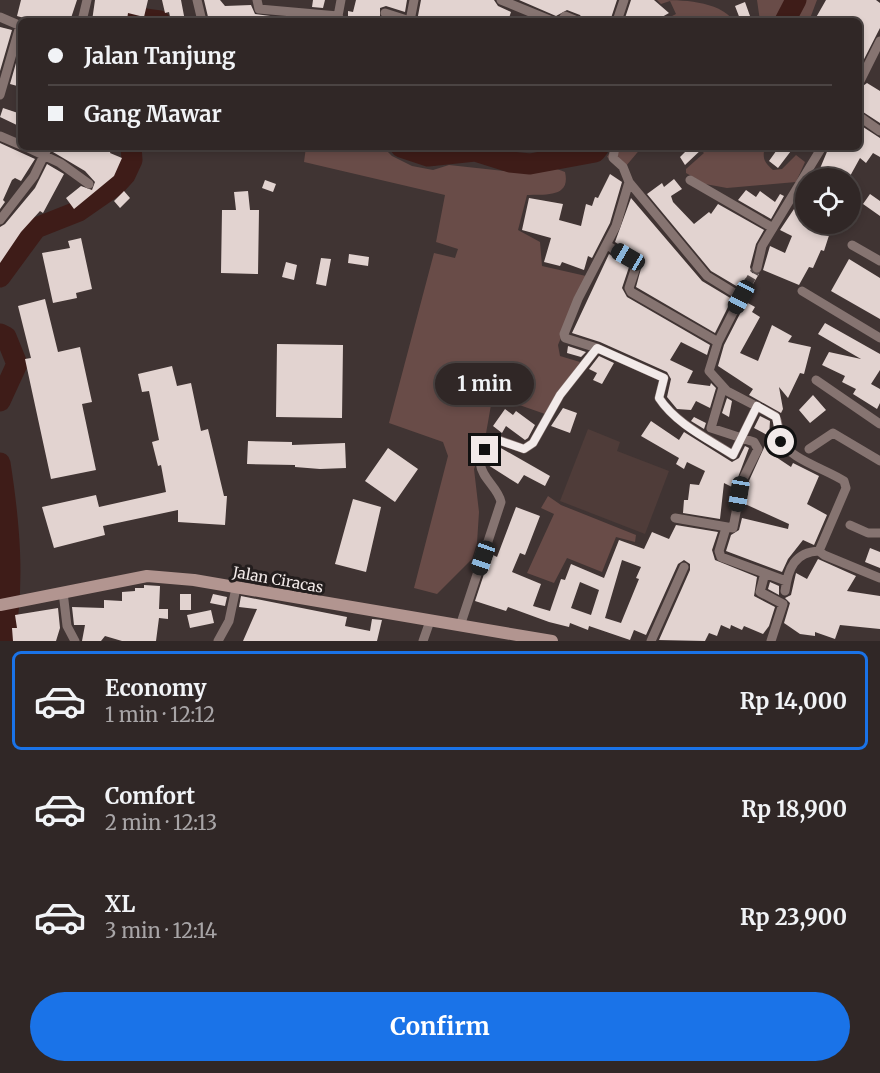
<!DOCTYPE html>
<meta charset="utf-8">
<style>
body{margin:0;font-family:Merriweather,serif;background:#382f2e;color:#f1f3f6;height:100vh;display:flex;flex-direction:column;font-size:22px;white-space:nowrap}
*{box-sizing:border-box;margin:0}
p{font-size:20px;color:#a8a5a7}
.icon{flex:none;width:33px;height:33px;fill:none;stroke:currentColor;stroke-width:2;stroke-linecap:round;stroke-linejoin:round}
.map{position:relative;height:641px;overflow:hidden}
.drawer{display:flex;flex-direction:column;background:#302726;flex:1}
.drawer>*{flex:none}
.banner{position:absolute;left:18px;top:18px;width:844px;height:132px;border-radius:9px;box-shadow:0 3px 9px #0003,0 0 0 2px #4b4443;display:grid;align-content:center;height:132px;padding:0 30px;background:#302726}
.buttons{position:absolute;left:795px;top:168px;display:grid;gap:12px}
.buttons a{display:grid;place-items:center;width:66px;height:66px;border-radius:50%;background:#302726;box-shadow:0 3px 9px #0003,0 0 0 2px #4b4443;font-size:30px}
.end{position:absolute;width:27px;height:27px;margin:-14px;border:8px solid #f2eae9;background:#111;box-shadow:0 0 0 3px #111}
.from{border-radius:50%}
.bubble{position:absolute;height:42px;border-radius:21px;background:#302726;box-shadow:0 3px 9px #0003,0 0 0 2px #4b4443;font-size:20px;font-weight:700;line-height:42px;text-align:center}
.car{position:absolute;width:18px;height:36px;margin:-18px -9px;border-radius:8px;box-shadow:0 0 4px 2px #0007;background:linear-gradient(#222 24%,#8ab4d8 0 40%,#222 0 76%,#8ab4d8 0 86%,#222 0)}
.banner b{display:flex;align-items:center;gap:21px;height:57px;font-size:22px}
.banner b+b{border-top:2px solid #4b4443}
.banner i{width:15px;height:15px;background:#f1f3f6}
ul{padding:10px 0 0;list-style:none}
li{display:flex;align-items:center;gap:18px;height:99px;margin:0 12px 9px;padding:0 18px;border:3px solid transparent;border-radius:9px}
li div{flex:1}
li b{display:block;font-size:22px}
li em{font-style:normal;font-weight:700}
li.selected{border-color:#1a73e8}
li>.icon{width:54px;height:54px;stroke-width:1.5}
.action{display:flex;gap:12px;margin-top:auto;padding:12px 30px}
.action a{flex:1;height:69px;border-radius:36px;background:#1a73e8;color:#fff;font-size:24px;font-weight:700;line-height:69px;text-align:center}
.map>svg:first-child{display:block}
.built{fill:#4f3c39}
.green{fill:#694c48}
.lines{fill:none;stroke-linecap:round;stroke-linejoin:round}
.river{stroke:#3e1c18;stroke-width:21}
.building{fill:#e2d3d0;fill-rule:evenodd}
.street-tunnel{stroke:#5b4f4e;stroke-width:9;stroke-dasharray:9 4.5;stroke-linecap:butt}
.street{stroke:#867471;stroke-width:9}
.secondary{stroke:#b29590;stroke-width:12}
.route{stroke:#f2eae9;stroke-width:8}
.labels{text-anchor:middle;stroke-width:6;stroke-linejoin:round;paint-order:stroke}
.street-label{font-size:15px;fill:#f2eae9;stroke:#231d1d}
</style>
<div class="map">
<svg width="880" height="641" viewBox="0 0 880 641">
<rect width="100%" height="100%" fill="#403433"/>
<path class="built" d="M588,429L620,442L617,451L669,471L645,534L560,501Z"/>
<path class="green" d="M657,0C681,0 718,0 734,21H649L650,12L662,21L676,14L670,1L661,4Z
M757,0H789L784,11L774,21H760Z
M800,0H817L809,21H793Z
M306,147H383L392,156L412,166L433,170L449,165L504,171L557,169L565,172C571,198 545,194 527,195L518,230L540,242L542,266L586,276L558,345L560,356L580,362L545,414L505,400L491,405L485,439L474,469L479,512L477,543L472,559L437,594L414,588L448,456L443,442L389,423L434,253L455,258L458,249L436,242L445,195L304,162Z
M613,147H642L626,166L607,157Z
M698,147H765C762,158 764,162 773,170L782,169L796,155L805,162L796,182L727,188L705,184L686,173V169L704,153Z
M548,496L561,505L636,535L635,542L616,537L602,572L567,558L554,583L527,573L554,514L541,508Z"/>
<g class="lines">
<path class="river" d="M123,21L138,18L160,21
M785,21L796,0
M401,147L428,156L475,151L510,162L530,164L595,152L599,147
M0,277L36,228L79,211L115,186L125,175L132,160L131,147
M0,334L6,337L17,364L0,401
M0,463C9,521 15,582 4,641"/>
</g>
<path class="building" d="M21,0H77L70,21H34L17,16Z
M95,0H148L144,17L128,13L127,20L114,17L113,21L103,18L102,21H92Z
M162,0H181L185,21H171L169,12L165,13Z
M204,0H220L225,6L251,5L255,14L286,18V21H209Z
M313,0H325L323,8L312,7Z
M356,0H407L405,12L386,6L380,8V17L388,21H348V11L353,12Z
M421,0H494L498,6L511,12L508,21H417Z
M519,0H617L610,21H584L580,15L567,10L556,16Z
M631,0H654L669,13L655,21H624Z
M826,0H876L880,3V28L860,67V21H814Z
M745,2L750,16L740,19L735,6Z
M0,27L12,30L0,71Z
M20,49H21V87L10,84Z
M867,83L880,91V123L860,110V88Z
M3,108L21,114V127L0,117Z
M860,125L880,138V157L873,153L866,163L860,158L849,178H816L829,147H860Z
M0,143L35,159L21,181L15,178L12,180L3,200L5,202L0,209Z
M55,147H105L111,150L110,153L122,158L114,176L74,209L66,198L81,186L92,190L95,182L85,171L53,152Z
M690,147H704L685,165L680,157Z
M779,147H794L778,168L769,161Z
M47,164L64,174L43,213L40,211L21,232L0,263V227L5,224L35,188Z
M610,174L622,182L610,223L592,258L588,256L584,270L562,262L560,266L544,262L551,238L522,230L529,198L563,204L559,220L581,226L586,204L592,206L595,197L598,198Z
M674,179L682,189L671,196L673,202L694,224L709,212L711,214L718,204L764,230L756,244L750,267L752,273L759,274L753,284L746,278L738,287L711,271L647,194L662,183L664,187Z
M265,180L276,184L273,192L262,188Z
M746,190L756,197L760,191L775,202L780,194L784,196L771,219L738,200Z
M124,191L130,198L120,208L114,201Z
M248,191L250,210H259L258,274L221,273L222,210H236L234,192Z
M806,191V224L832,226L824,251L821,250L813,268L809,267L799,285L763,270L770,246L785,253L792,236L780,230Z
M870,194L880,201V216L863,204Z
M631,198L702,281L732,299L715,333L636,287L643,261L615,242Z
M81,238L92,289L76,293L77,298L53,303L42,253L70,248L68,241Z
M349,254L369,257L368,266L348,263Z
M609,254L629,267L622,288L627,297L710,345L707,355L681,342L670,360L693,371L687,383L710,386L711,383L716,388L710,408L696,401L691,410L677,409L667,397L671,379L667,372L600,342L572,333Z
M321,258L331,259L326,286L316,284Z
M849,259L880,278V319L831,291Z
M286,262L297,265L294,280L282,277Z
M45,299L58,352L80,347L92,402L82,404L96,470L51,479L25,359L31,358L18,306Z
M746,302L755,307L752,312L760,317L740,353L758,361L772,325L792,336L788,342L811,347L804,374L800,373L788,398L779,387L783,409L781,413L749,395L753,389L718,366L724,345Z
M825,323L880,354V370L871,384L880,389V403L877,409L853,394L856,389L842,382L845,376L822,365L829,352L861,359L818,334Z
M277,344L343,345L342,418L276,417Z
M568,346L586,352L581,357L567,353Z
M599,356L614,363L602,384L593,380L597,373L589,369Z
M172,366L177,386L191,383L201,431L208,429L224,496H227L225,525L178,522V510L103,526L105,535L54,548L42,507L96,495L99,507L166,492L161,465L158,466L152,442L159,440L149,391L142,392L138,374Z
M813,395L826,410L810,423L799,410Z
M727,398L732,401L729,417L722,413Z
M563,408L577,413L570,433L551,426Z
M505,409L513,415L516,411L535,425L528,438L525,440L506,426L502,433L493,426Z
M760,416L770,421L769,436L754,428Z
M694,417L706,423L704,429L691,421Z
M651,421L679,440L684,432L732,462L739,458L745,446L749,448L734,488L724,483L720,519L683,513L684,500H688L690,484L699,485L705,471L687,462L684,469L676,464L679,458L641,436Z
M768,439L778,448L773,455L791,467L793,463L819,476L807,504L827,515L814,545L803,540L788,559L782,572L726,551L731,535L739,530L742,518L788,529L789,524L745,504L748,483Z
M248,441L292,442V445L345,443L346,468L320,469L295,467V465L247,464Z
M499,447L550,476L545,486L524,475L518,484L488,465Z
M388,448L418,469L395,502L365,481Z
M353,499L381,507L366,572L335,564Z
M516,507L540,516L525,555L520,553L512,572L541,584L533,606L550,611L561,579L565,580L571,564L604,578L619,540L644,549L652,532L669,539L676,525L718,532L712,550L715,560L757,577L754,596L775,607L769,626L763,634L744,626L742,630L731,625L730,629L721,625L717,636L709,633L705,641L659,640L690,570V564L684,560L678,564L646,635L634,630L630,640L589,626L588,630L570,623L569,627L549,622L508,607L506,611L475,601L484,574L493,555L497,557ZM622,560L641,567L636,578L639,579L621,623L605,618ZM580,582L599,590L591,615L571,608Z
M870,548L880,552V568L865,562Z
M818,559L856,576L847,591L880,596V629L840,625L835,639L815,632V636L800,634L784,623L790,603L785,598L791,595L796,573L807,579Z
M770,582L779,586V595L768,589Z
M144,585L160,586L159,609H168V619L159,618L156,641H122L105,636L101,641H82L85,625H74L72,607L104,608V600L122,601V592L135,591V588H144Z
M180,594H191V610H180Z
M213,594L227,597L225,606L210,603Z
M241,596L347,617L345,626L370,631L372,619L382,620L377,641H243L257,609L239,607Z
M58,608L60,628L56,641H13L12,628H17L15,615Z
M211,610L214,623L190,628L187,615Z"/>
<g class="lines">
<path class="street-tunnel" d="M747,285L757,268"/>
<path class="street" d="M197,0L202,21
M257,0L259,9L338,16
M501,0L552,21
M385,13L410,21
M0,17L21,26
M82,21L87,0
M341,21L338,16L341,0
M410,21L414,0
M561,21L565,16L577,21
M617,21L624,0
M860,81L880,41
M0,95L20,26
M860,117L880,131
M0,136L21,145
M26,147L60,163L89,184
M615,147L613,158L623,167L629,182L616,226L578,299L564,334L565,338L597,348L664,378L659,398C676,424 708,438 733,455L757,406
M690,180L773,228
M629,182L707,276L741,297
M0,220L34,176L48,147
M607,245L637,264L629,288L631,292L718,342
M852,245L880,261
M757,268L762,246L822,147
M747,285L718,342L709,371L727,391L775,416C780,423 777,431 780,439C787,458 828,470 844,481L846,488L819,551L824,555L880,578
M802,291L880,338
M816,380L880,424
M809,449L833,433L880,461
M675,518L733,528L742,481L758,449L754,442L711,428L723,387
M850,525L868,533H880
M726,528L719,551L721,557L786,581
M765,573L760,592L783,604L771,641
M785,591C788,568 795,552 819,551
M63,592L67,626L75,641
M460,626L501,502C497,481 460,468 496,439L524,449L533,443L560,395L597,348
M218,641L229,621L236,588
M423,641L430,621
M651,641L684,567"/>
<path class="secondary" d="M0,605L147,576L194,580L552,641"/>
</g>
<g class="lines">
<path class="route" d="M485,450L495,439L524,449L533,443L560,395L597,348L664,378L659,398C676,424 708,439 733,455L757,406L776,417L781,442"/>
</g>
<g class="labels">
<g class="street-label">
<text transform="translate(278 580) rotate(10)" y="5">Jalan Ciracas</text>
</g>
</g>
</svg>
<div class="buttons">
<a><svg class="icon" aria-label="locate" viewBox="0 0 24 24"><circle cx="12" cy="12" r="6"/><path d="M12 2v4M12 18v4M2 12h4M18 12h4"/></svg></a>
</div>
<i class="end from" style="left:781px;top:442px"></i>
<i class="end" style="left:485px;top:450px"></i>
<div class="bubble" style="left:435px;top:363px;width:99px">1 min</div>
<i class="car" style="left:628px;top:257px;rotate:300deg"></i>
<i class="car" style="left:741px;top:297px;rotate:208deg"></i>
<i class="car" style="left:739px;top:494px;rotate:189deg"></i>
<i class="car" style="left:483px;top:558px;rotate:199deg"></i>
<div class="banner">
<b><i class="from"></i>Jalan Tanjung</b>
<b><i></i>Gang Mawar</b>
</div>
</div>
<section class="drawer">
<ul>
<li class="selected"><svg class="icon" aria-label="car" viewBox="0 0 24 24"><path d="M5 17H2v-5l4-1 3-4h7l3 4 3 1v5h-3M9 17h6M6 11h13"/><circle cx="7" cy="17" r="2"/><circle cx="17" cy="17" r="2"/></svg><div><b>Economy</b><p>1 min · 12:12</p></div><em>Rp 14,000</em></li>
<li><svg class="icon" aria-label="car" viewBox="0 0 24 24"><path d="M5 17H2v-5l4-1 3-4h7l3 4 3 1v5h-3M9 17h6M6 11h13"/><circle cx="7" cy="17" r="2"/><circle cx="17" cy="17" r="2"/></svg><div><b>Comfort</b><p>2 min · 12:13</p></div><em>Rp 18,900</em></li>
<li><svg class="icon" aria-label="car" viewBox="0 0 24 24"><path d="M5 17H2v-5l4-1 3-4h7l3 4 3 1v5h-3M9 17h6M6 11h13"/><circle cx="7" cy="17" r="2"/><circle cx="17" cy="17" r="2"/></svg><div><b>XL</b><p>3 min · 12:14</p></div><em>Rp 23,900</em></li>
</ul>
<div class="action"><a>Confirm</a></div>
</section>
